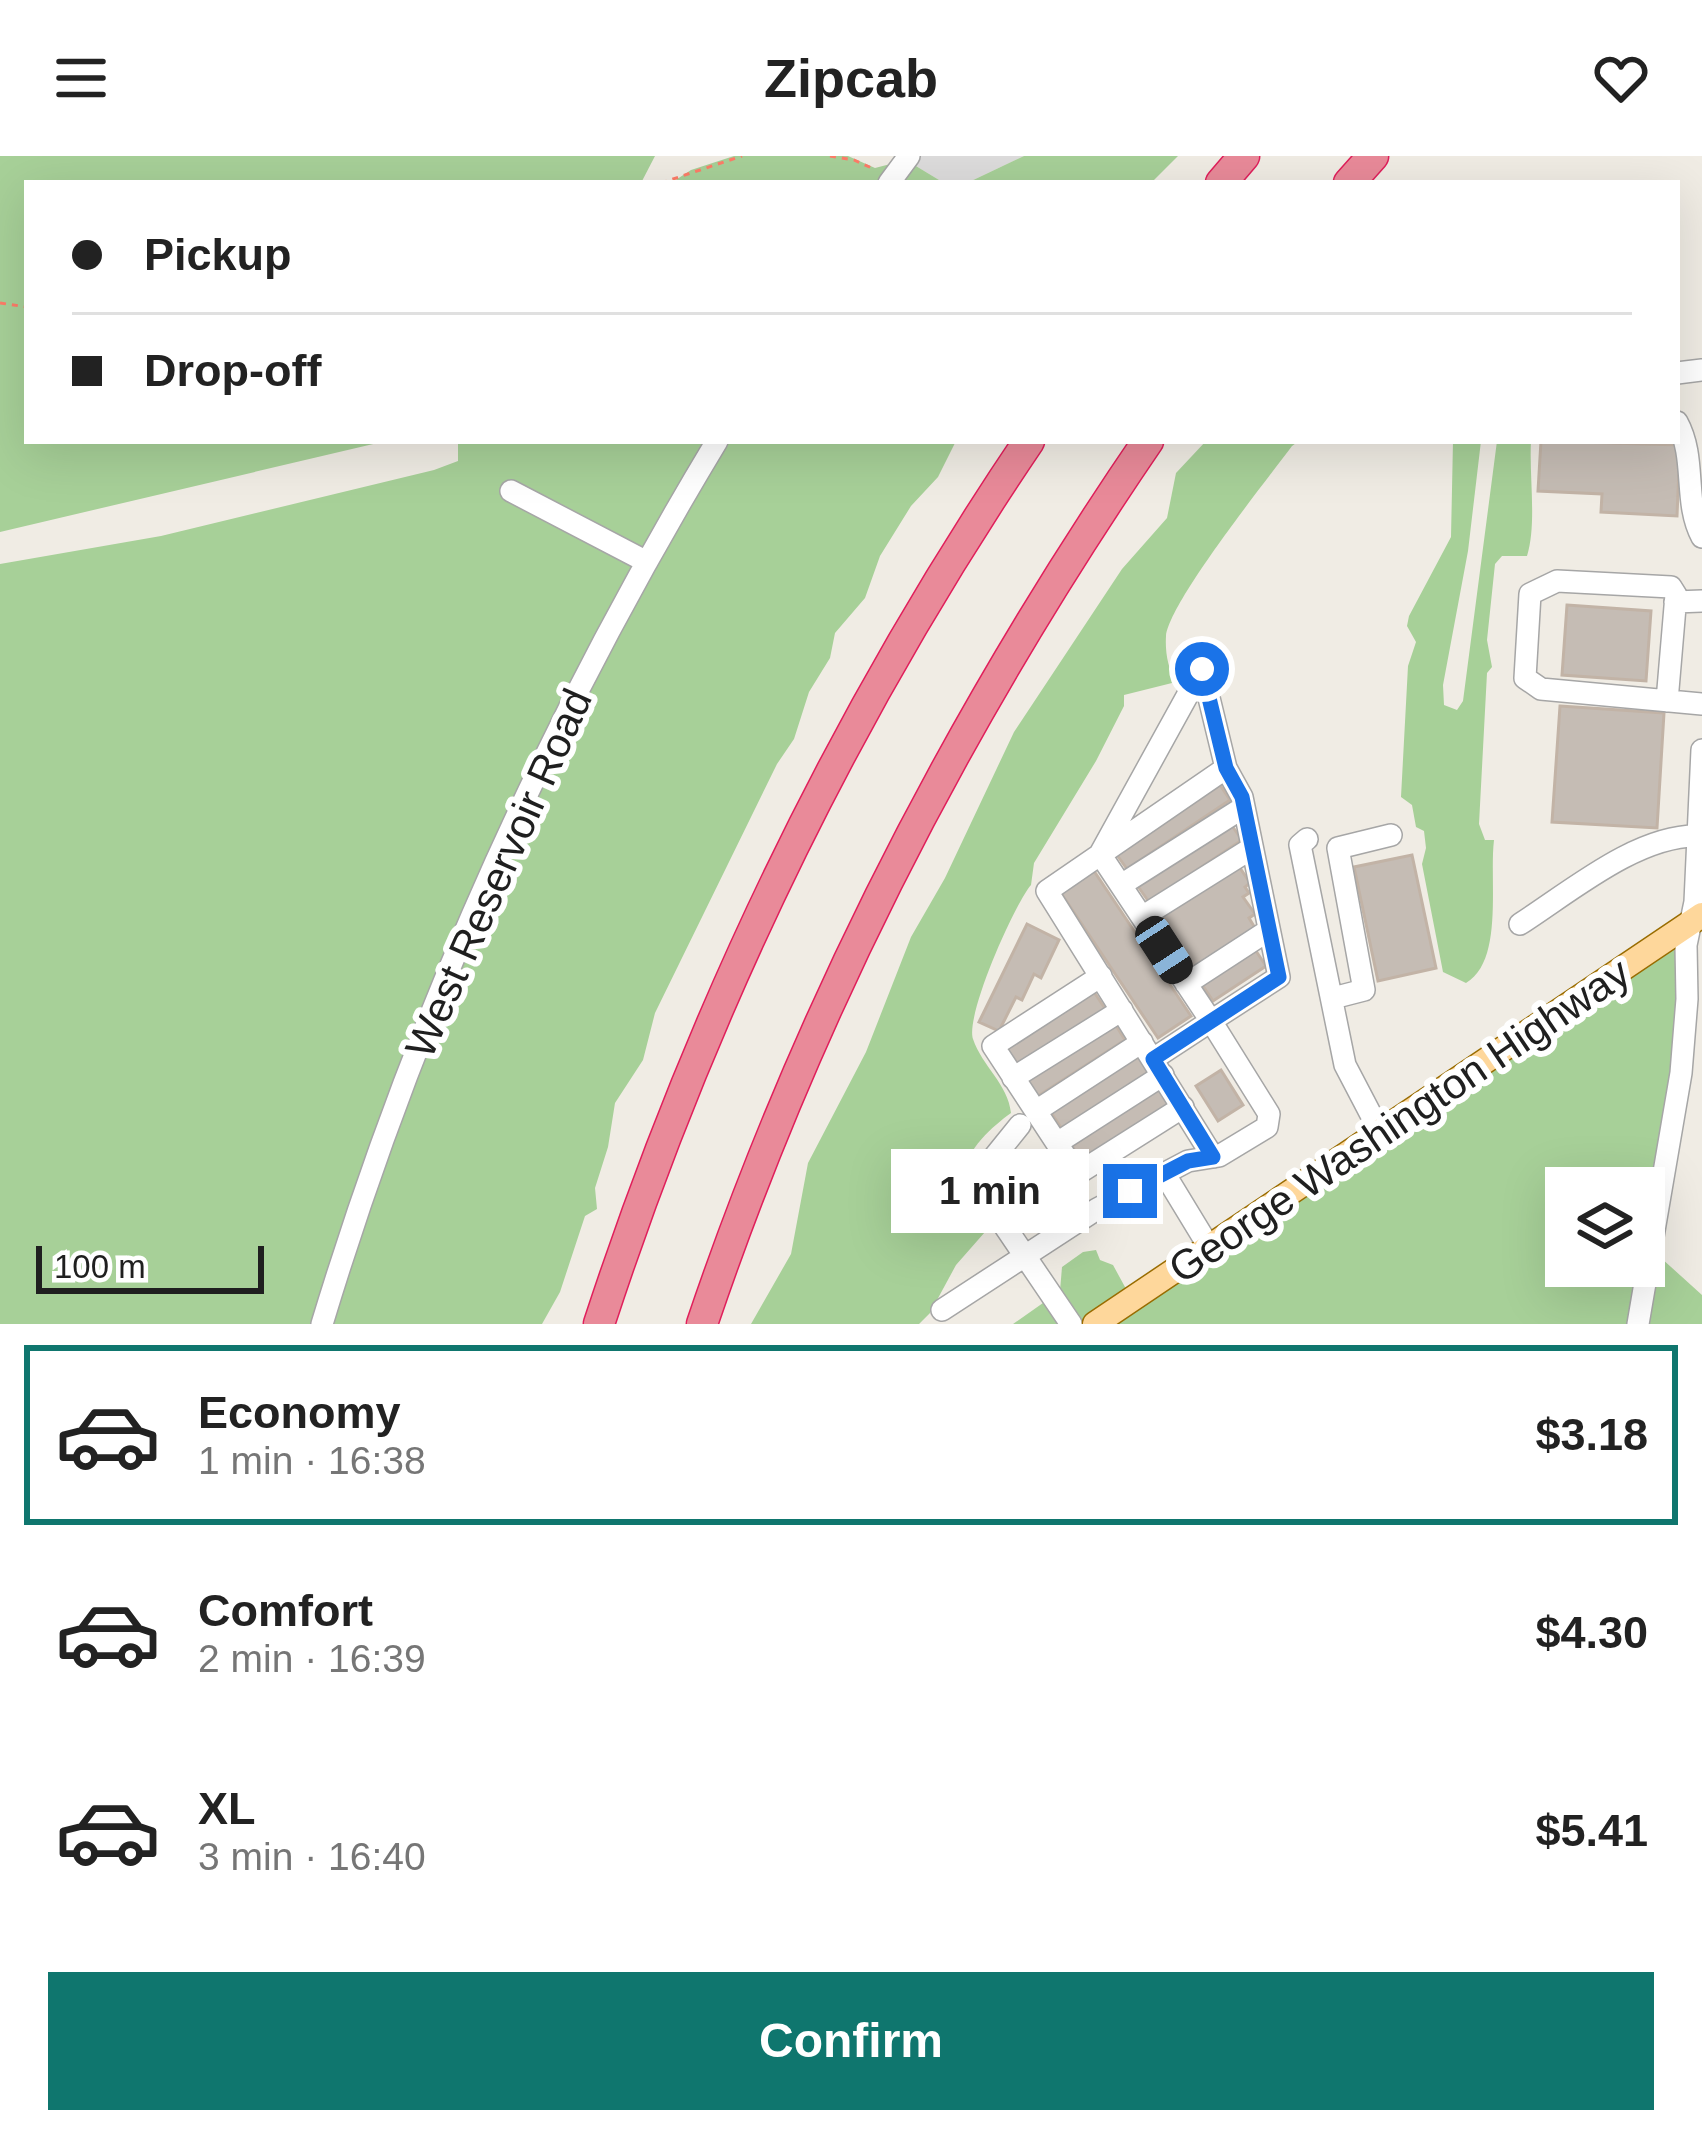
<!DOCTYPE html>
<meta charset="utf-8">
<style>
body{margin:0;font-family:Helvetica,sans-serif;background:#f2f2f2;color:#222;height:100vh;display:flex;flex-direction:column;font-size:45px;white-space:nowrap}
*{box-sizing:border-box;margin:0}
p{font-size:39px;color:#767676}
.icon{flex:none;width:66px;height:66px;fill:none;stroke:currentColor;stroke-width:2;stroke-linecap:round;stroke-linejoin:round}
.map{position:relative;height:1168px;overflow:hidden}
.drawer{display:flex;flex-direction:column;background:#fff;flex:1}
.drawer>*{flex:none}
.banner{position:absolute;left:24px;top:24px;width:1656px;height:264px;border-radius:0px;box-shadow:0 12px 48px #0002;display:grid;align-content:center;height:264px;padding:0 48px;background:#fff}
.fabs{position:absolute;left:1545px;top:1011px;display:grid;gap:24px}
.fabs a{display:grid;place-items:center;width:120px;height:120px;border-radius:0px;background:#fff;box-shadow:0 12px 48px #0002;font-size:60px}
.scale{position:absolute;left:36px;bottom:30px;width:228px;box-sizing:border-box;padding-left:12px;border:6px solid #1f1f1f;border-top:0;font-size:33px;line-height:42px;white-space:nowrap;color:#1f1f1f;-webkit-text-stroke:9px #fff;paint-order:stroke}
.end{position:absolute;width:54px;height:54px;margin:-27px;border:15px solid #1a73e8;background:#fff;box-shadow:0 0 0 6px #fff}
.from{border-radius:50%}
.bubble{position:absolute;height:84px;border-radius:0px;background:#fff;box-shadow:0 12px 48px #0002;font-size:39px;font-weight:700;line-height:84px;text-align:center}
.car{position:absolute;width:36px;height:72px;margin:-36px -18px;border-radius:15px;box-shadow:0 0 9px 3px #0007;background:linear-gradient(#222 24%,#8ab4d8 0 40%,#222 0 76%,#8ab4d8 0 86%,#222 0)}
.banner b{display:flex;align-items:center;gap:42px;height:114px;font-size:45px}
.banner b+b{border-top:3px solid #e0e0e0}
.banner i{width:30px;height:30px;background:#222}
ul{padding:21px 0 0;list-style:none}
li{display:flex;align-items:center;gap:36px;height:180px;margin:0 24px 18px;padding:0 24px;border:6px solid transparent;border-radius:0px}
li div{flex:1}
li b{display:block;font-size:45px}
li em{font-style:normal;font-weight:700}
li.selected{border-color:#0f766e}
li>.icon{width:108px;height:108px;stroke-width:1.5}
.action{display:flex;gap:24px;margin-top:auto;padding:24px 48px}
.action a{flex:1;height:138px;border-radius:0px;background:#0f766e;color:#fff;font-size:48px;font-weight:700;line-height:138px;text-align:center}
header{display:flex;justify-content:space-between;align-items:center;height:156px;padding:0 48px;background:#fff;font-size:54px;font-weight:700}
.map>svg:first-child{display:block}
.residential{fill:#dddcdc}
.forest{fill:#a7d098;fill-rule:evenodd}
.building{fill:#c5bcb4;stroke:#c2b3a6;stroke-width:3}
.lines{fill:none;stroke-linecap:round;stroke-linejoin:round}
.minor-casing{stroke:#a6a6a6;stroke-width:24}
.major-casing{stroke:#996c00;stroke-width:27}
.highway-casing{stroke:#e01f5b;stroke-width:33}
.path{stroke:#fe7c68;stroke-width:3;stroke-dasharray:6 6;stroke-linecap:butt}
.minor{stroke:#fff;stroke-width:21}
.major{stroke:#fed79b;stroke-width:24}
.highway{stroke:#e98a99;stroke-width:30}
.route{stroke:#1a73e8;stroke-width:15}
.labels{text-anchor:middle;stroke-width:12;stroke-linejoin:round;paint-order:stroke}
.street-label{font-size:42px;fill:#1f1f1f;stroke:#fff}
</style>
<header><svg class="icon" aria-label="menu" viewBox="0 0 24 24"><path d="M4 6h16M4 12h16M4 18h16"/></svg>Zipcab<svg class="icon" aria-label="heart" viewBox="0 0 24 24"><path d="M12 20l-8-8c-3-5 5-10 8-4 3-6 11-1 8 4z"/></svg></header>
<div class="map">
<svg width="1702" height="1168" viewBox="0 0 1702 1168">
<rect width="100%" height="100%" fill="#f0ece4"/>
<path class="residential" d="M907,0H1024L967,27H944L906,4Z"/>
<path class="forest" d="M0,0H655L641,27H27V285H386L0,376Z
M734,0H848L875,12L906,4L944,27H671L691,14Z
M1024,0H1178L1151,27H967Z
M458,285H956L938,321L911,350L880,400L865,442L835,477L830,502L809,536L794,583L777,608L655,857L643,904L615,947L608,991L595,1032L597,1053L585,1060L560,1136L542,1168H0V408L161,380L434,314L458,305Z
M1206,285H1299L1292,290C1266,325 1170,445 1166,480C1165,496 1168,513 1176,526L1124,539V550L1096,605L1034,707L1031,729C1014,749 965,860 973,883C982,910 1008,928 1011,957C993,970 965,994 965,1019C964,1036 979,1060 985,1076L956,1109L930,1157L919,1168H751L791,1098L808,1007L866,896L911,781L945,722L1014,576L1122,413L1167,362L1176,317Z
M1453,285H1481L1468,395L1443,529L1444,549L1457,554L1463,545L1497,285H1531C1529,321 1537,368 1527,400H1502L1495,408L1487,484L1492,511L1487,517L1479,668L1485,684H1494C1489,725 1504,805 1466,827L1443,816L1422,708L1426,692L1424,675L1416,671L1412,649L1401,641L1408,510L1416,486L1407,470L1409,460L1451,381Z
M1677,780L1693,788L1650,1092L1702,1139V1168H1013L1060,1135L1062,1111L1083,1096L1096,1094L1100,1104L1113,1109L1131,1142ZM1566,1032H1644V1110H1566Z"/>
<path class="building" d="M1541,285L1680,289L1677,360L1601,356L1602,338L1538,335Z
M1567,449L1651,455L1646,525L1562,519Z
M1560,550L1664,557L1657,672L1552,666Z
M1220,629L1230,644L1127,713L1117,699Z
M1230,667L1242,684L1149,746L1137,729Z
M1412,699L1436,812L1378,825L1354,711Z
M1238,709L1250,727L1245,731L1249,737L1243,741L1255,758L1249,762L1255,772L1192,815L1157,763Z
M1094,715L1191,860L1158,882L1061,737Z
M1027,768L1059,784L1041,822L1034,818L1022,844L1016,841L999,875L979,866Z
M1254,792L1266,810L1213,845L1201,827Z
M1094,836L1106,854L1019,910L1007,893Z
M1114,866L1125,884L1038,940L1027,923Z
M1137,899L1149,916L1062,973L1050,955Z
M1221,914L1243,949L1218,965L1196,930Z
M1159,931L1171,949L1084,1008L1072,990Z"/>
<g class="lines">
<defs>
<path id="minor" d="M889,27L909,0
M1677,217L1702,214
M1677,266C1697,302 1683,346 1702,381
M511,335L647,406
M1675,446L1702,445
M1667,545L1676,439L1671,431L1557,425L1530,438L1525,522L1541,533L1702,548
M1307,683L1300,689L1345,909L1380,976
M1121,729L1244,651
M1142,761L1252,692
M1520,768C1570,736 1636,680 1696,680
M1101,820L993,890L1077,1018L1183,951
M1186,828L1269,774
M1333,842L1364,834L1338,692L1391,679
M1153,903L1211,865L1100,698L1202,513L1226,612L1047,735L1213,1001
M1013,922L1122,854
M1036,955L1142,886
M1020,969L982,1016L985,1041L1071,1168
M1057,987L1163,919
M1164,1017L1209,1091
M942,1154L1097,1053L1188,1005L1219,1000L1267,971L1269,958L1211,865L1279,821L1242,641L1226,612
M322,1168C416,858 550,562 717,285
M1638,1168L1681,917L1687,843L1686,789L1695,746L1702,594"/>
<path id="major" d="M1095,1168L1702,759"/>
<path id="highway" d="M1221,27L1244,0
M1349,27L1373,0
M599,1168C701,856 845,557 1029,285
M702,1168C809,852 960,560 1148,285"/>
</defs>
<use href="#minor" class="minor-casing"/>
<use href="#major" class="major-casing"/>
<use href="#highway" class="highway-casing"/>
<path class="path" d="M830,0L854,4L874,13
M661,27L742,0
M0,147L27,151"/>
<use href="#minor" class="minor"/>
<use href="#major" class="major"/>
<use href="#highway" class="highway"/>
</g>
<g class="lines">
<path class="route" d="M1130,1035L1188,1005L1213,1001L1153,903L1279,821L1242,641L1226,612L1202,513"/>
</g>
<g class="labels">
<g class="street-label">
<text transform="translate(498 717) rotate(-66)" y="15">West Reservoir Road</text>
<text transform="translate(1399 964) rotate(-34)" y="15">George Washington Highway</text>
</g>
</g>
</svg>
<div class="fabs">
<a><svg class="icon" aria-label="layers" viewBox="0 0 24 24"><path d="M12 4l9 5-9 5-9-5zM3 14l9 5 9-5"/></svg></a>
</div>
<div class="scale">100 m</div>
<i class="end from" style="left:1202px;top:513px"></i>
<i class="end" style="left:1130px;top:1035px"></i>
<div class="bubble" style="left:891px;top:993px;width:198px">1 min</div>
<i class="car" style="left:1164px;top:794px;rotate:147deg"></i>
<div class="banner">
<b><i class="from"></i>Pickup</b>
<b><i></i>Drop-off</b>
</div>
</div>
<section class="drawer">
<ul>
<li class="selected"><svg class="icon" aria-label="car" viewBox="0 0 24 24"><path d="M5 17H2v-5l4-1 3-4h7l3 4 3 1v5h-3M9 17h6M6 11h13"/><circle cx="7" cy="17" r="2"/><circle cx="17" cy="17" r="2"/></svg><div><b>Economy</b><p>1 min · 16:38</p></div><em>$3.18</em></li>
<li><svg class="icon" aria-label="car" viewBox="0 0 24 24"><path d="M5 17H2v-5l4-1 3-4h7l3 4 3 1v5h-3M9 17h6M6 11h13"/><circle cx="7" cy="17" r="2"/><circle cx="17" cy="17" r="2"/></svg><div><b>Comfort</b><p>2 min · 16:39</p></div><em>$4.30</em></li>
<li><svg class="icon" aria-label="car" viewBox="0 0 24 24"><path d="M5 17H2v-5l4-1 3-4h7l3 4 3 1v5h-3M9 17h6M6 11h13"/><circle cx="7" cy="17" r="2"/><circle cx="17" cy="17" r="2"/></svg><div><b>XL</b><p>3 min · 16:40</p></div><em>$5.41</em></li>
</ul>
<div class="action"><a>Confirm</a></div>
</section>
